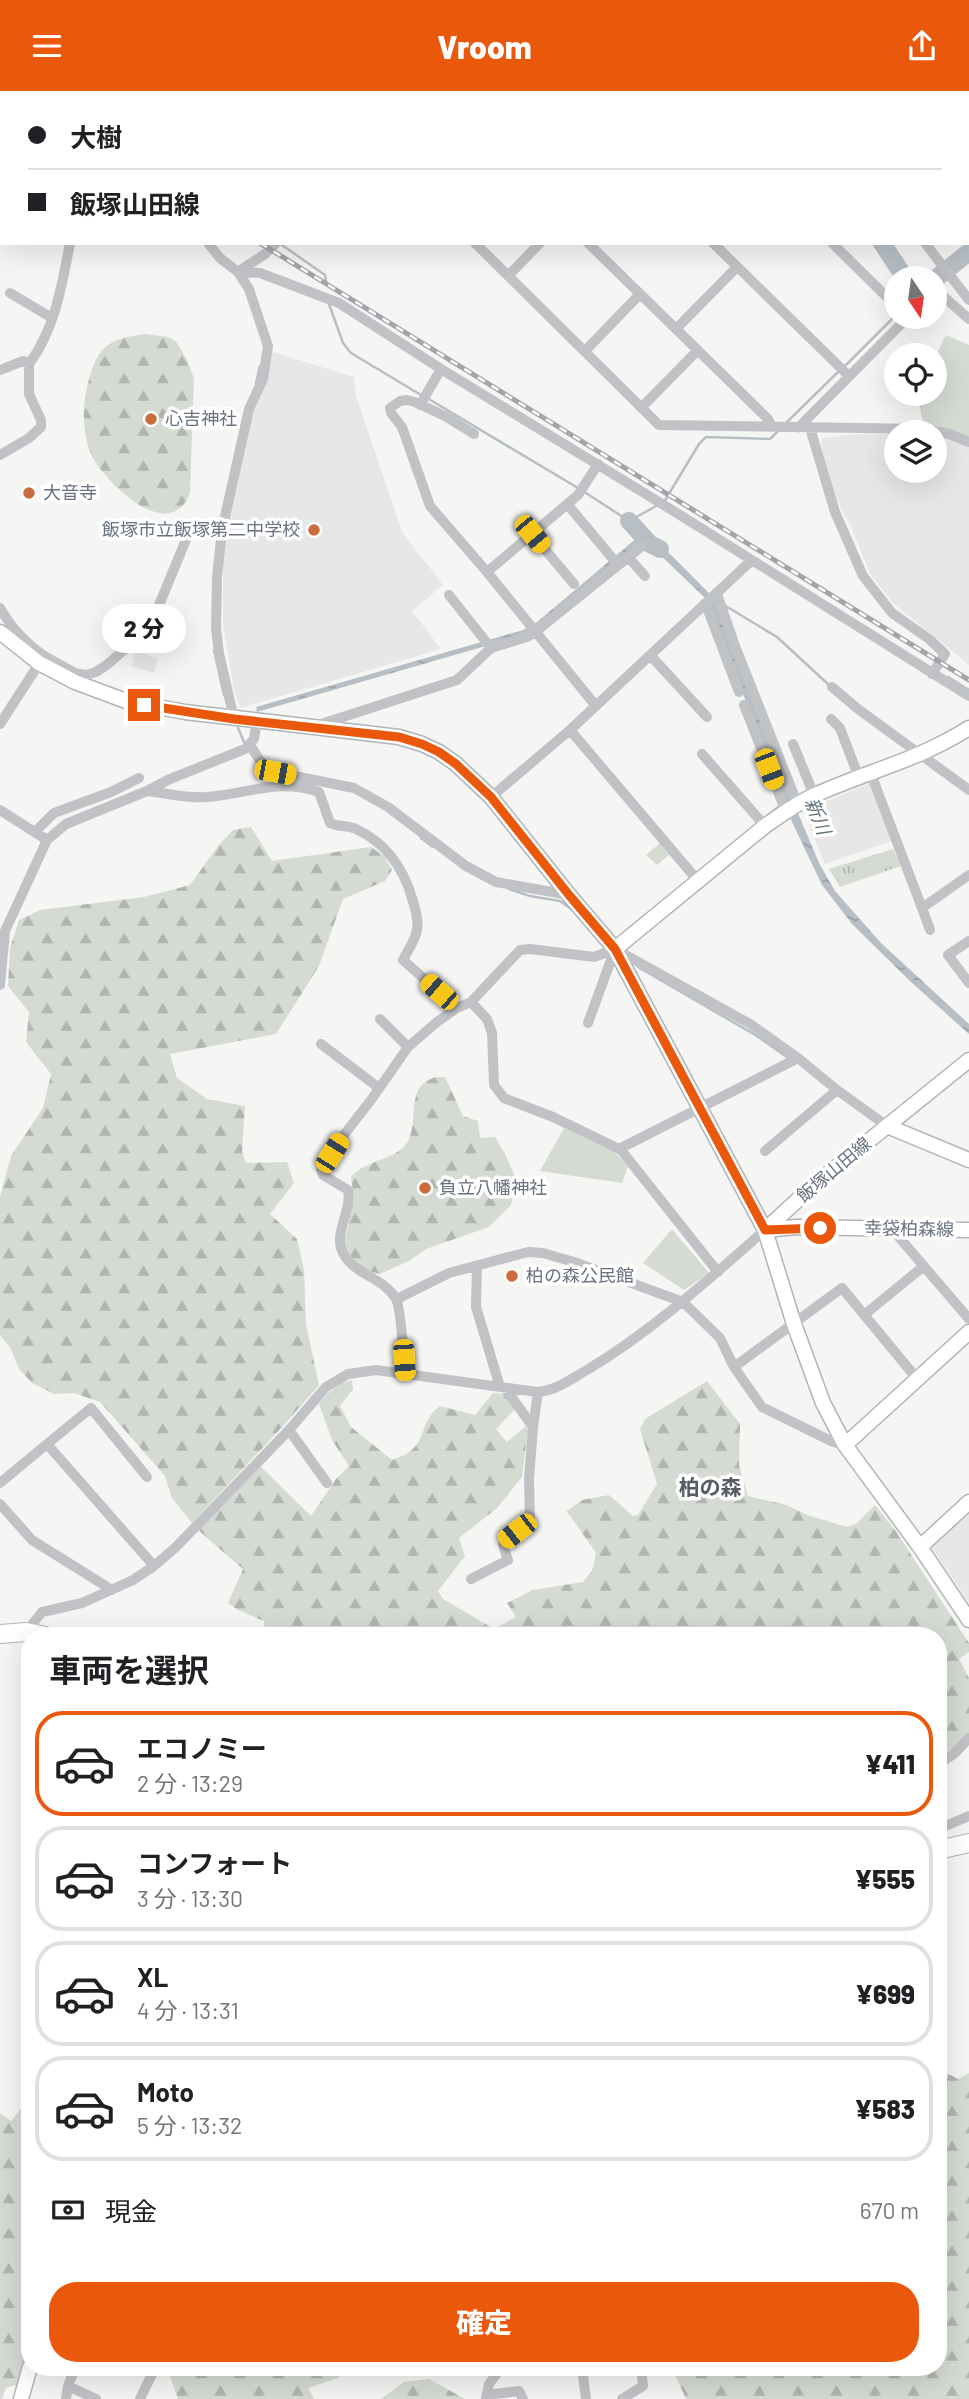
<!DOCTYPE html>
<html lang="ja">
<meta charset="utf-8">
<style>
body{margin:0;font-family:Barlow,"Noto Sans JP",sans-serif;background:#f2f2f2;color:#202124;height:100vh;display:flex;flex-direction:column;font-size:26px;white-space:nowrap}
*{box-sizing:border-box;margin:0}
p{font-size:23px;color:#757577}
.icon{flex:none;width:38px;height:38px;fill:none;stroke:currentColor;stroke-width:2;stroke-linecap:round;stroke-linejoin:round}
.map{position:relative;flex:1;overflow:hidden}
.drawer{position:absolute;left:21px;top:1536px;width:926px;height:749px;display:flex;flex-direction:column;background:#fff;border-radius:28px;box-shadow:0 7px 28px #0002}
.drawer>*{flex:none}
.banner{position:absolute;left:0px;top:0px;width:970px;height:154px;box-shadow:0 7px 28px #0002;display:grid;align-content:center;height:154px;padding:0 28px;background:#fff}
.needle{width:46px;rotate:167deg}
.fabs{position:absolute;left:884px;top:175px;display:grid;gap:14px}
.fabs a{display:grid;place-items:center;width:63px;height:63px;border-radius:50%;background:#fff;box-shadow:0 7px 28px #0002;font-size:35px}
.end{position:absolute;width:32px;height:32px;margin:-16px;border:9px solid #ea580c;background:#fff;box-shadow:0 0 0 4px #fff}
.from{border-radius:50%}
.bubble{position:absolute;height:49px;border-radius:24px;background:#fff;box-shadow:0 7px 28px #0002;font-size:23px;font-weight:800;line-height:49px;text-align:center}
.car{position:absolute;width:21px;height:42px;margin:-21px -10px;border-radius:9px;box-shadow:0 0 5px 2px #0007;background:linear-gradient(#f5c518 24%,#345 0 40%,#f5c518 0 76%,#345 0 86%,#f5c518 0)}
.banner b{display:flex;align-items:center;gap:24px;height:66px;font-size:26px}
.banner b+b{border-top:2px solid #e0e0e0}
.banner i{width:18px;height:18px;background:#202124}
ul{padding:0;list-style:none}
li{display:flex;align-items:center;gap:21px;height:105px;margin:0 14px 10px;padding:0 14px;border:4px solid #e0e0e0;border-radius:28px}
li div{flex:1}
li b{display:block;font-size:26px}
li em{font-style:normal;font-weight:800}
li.current{border-color:#ea580c}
li>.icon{width:63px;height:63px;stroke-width:1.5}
h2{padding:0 28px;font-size:32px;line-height:84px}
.pay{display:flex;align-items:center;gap:18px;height:77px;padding:0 28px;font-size:26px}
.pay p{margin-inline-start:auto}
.primary-button{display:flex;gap:14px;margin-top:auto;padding:14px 28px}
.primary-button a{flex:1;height:80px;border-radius:28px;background:#ea580c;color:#fff;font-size:28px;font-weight:800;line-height:80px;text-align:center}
header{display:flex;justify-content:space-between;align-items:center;height:91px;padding:0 28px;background:#ea580c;color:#fff;font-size:32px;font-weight:800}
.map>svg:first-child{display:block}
.built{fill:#e6e7e6}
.grass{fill:url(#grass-tufts)}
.forest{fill:url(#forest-firs)}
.park{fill:#d5dad3}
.water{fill:url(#water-ripples)}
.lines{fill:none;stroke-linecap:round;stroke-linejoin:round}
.stream{stroke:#b7bfc5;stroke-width:2.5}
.river{stroke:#b7bfc5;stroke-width:18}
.secondary-casing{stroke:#b0b4b8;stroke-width:17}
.highway-casing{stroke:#b1b3b7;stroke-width:20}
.street{stroke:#c0c2c6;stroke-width:10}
.secondary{stroke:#fff;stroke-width:14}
.highway{stroke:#fff;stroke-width:18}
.rail-casing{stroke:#a1a5ab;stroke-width:5}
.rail{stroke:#fff;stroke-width:2.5;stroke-dasharray:8;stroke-linecap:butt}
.route{stroke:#ea580c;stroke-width:9}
.poi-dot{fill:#cc6c3d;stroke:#fff;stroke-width:2.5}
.labels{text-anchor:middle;stroke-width:7;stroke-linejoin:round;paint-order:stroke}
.poi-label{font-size:18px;fill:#697380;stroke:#fff;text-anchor:start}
.street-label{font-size:18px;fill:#697380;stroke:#fff}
.water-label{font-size:19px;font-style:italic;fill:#64737c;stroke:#fff}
.quarter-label{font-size:21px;font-weight:bold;fill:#565d66;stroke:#fff}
</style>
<header><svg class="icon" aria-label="menu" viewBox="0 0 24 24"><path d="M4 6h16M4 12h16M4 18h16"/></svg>Vroom<svg class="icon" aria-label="share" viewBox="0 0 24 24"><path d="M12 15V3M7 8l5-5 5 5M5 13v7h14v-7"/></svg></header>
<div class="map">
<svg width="969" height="2308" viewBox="0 0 969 2308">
<defs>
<pattern id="grass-tufts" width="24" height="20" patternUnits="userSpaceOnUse" patternTransform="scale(1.75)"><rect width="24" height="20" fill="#d5dad3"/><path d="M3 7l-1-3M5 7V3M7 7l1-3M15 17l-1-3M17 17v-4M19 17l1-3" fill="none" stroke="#b1b5b0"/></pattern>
<pattern id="forest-firs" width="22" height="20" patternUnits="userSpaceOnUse" patternTransform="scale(1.75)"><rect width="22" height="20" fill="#d5dad3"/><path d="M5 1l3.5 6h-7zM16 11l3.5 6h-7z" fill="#b1b5b0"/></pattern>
<pattern id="water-ripples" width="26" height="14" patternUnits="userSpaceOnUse" patternTransform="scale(1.75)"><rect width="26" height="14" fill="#b7bfc5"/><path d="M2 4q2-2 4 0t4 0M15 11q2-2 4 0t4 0" fill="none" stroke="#99a0a5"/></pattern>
</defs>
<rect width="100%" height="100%" fill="#f5f6f3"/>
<path class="built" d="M273,261L354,286L356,305L402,441L443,494L412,520L441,558L240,617L234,599L223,533V465L226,438L252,320L265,293Z
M856,343H896V380H934L935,344L949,346L969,354V574L893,512L870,483L851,436L833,402L821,355L822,347Z
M135,561L158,567L154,582L131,575Z
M871,692L892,750L825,773L803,720Z
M969,1418V1512L931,1455Z"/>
<path class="grass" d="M893,758L901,775L840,796L829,778Z"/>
<path class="forest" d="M146,243L168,246L176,250L187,269L194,287L190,402C170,454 108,394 93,367C81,344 82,312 89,288C99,253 111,247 146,243Z
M251,736L272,770L371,756L384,765L392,779L385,790L343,808L319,875L276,943L170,963L177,987L207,1008L245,1015L242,1061L246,1072L287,1071L294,1092L270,1123L297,1148L304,1179L306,1233L319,1294L285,1333L192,1432L172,1407L165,1385L100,1311L74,1302L54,1303L32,1292L19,1278L10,1256L0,1244V1106L11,1065L43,1017L51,983L26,951L29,921L8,895L10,857L19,829L40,819L144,806L190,794L218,755L233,739Z
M436,986H445L463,1025L478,1030L480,1047L495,1046L505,1063L517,1090L511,1114L489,1136L426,1158L409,1170L380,1183L372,1181L356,1172L346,1159L345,1149L354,1108L351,1086C367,1067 399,1070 409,1048C419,1025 405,995 436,986Z
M352,1289L353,1298L340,1315L351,1336L392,1369C432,1357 415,1333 440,1315L475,1324L493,1302L505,1303L515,1318L496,1338L507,1351L526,1335L528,1339L522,1386L497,1417L459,1447L465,1465L438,1500L443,1508L494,1538L516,1526L507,1512L533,1499L583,1491L592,1480L596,1462L567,1420L582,1409L609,1404L633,1425L638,1424L657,1393L640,1338L645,1328L707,1290L740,1333L739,1374L748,1405L787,1414L807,1424L847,1436L856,1433L875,1414L895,1439L969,1552V1561L959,1568L969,1587V1642L952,1661L938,1670V1545H262L265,1540L264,1530L238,1519L228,1512L243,1478L198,1439L260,1375L311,1425L336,1388L349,1375L332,1349L319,1313C328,1301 338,1292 352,1289Z
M938,1977L958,1988L969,1982V2308H686L672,2277H938Z
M30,2006V2264L19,2293L6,2297L2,2308H0V2022L11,2030Z
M167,2277H346L338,2287L308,2297L314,2308H178Z
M429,2288L465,2308H381L404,2291Z"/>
<path class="park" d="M946,244L969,254V346L923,331L917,303H934L935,266Z
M660,752L669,764L657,774L646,764Z
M564,1037L615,1062L628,1075L622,1092L540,1080Z
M672,1138L709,1182L684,1199L643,1172Z"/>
<path class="water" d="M644,444L656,454L662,455L712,505L797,720L820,774L835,800L881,852L969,933V943L912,892L852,833L822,794L793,733L707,509L654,458L642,450L538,536L517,546L257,621L256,616L523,539L537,531L638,446Z"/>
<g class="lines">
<path class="stream" d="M684,0L686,2
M279,152L325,184L326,190
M329,213L343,252L351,262L421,304
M844,276L896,224
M256,292L260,275
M427,307L578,397
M786,332L839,280
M583,400L629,430L658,414
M664,411L699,353L706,346L770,348L779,339
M724,514L777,546L829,594
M214,559L224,604
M948,586L969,599
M238,637L244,651
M766,726L778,716
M421,747L433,756
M509,798L530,805L560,810L574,820
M638,876L757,945L791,969"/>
<path class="river" d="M882,152L905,187
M934,189L969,161
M629,430L650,453L660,458"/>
<defs>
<path id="secondary" d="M66,2L67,0
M0,541L39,572L75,591L126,610L185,621L399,646L422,653L439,661L456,673L491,706L569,804L615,858L765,1139L794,1233L823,1312L845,1354L920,1456L969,1529
M615,858L765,735C781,724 797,712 815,704C868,680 919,669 969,637
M887,1035L969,1069
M765,1139L814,1094L969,969
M765,1139L796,1136L969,1139
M845,1354L969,1241
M920,1456L969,1411
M21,2308L30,2276"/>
<path id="highway" d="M0,1543L26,1541L46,1545
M938,1759L969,1752"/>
</defs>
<use href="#secondary" class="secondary-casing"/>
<use href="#highway" class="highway-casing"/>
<path class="street" d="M432,0L434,2
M559,0L561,2
M675,0L677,2
M851,0L852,2
M422,2L423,0
M0,75H2
M208,152L220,167L238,181L249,198L268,255L263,288L249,318L222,439L217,486L216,538L219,562L234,628
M475,152L659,334L924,338L949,343L969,351
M588,152L768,328L772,336
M713,152L849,285
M832,152L896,215
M925,152L969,209
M239,180L265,163L276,152
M238,181L260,182L339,212L441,278L672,419L969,605
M509,184L540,152
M10,202L52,227
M934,204L944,206L969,228
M676,238L737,176
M585,260L640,203
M0,279L23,270L29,273C55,238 62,194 70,152
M420,314L441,278
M641,317L698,259
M798,337L908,226
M810,337L835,421L863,485L892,522L929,548L945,563L932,583
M474,343L445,325L415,311L407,309L400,310L390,317L391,322L402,336L430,415L487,481
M0,364L29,347L41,336V329L29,303V273
M568,414L618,474
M532,443L574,493
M628,466L645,485
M717,503L735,555L798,714
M449,504L491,557
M706,514L739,601
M0,517C12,538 25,551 44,565
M651,565L707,626
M832,596L858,618L969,699
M744,614L786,721
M596,615L487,481L578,404L598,373
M831,628L840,637L859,687
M0,633L44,565L75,582L86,584L96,581L108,573L150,536L190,439L193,437L222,439
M315,635L457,589L491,557L527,546L535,541L642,455
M570,639L699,791
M793,653L814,704
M250,654L262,673L275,681L354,697L388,716L466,775L496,791L569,804
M702,663L765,735
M871,683L922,817
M147,700C166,702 188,708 207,706C249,703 275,687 319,701L330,732C338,736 347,734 356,738C386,752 403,776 412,807C415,817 419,829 417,839C415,850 408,859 403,869L457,917
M491,706L570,639L752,469
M0,719L47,749
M35,741L54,722L111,701L139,687
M930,839L922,817L969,784
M969,850L948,864L969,892
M0,894L5,840L47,749L66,733L147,700L170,688L245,658L254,648L257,630
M471,911L487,928L492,942L494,994L504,1007L553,1026L621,1059L718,1181
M380,928L408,956
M588,932L615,858
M321,953L379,997
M619,1058L798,967
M765,1060L837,999
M892,1138L969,1228
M477,1175L476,1216L500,1296
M397,1208L449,1182L528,1161L543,1162L574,1171L683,1211L720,1247L734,1276L762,1316L833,1351L845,1354
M864,1224L924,1175
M734,1276L842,1197L918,1289
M405,1283C404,1270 401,1216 396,1208C383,1185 349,1183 341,1157C336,1138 352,1119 348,1099L323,1084L321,1079L343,1045L371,1009L408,956L437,931L457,917L471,911L520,859L530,858L594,866L615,858L750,933L798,967L837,999L887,1035
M533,1336L538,1301
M289,1339L327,1392
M47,1353L91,1317L147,1386
M0,1392L47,1353L154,1475
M0,1413L32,1449L112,1499
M471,1488L508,1469L503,1454L505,1449L530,1430L529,1388L533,1336L505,1297
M26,1541L42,1521L82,1512L133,1489L154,1475L176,1456L289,1339L326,1296L348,1283L376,1279L538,1301C557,1299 571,1288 587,1279C652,1240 708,1189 765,1139
M938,1674L955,1662L969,1647
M938,1738L969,1725
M582,2277L586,2308
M68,2295L96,2308
M487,2304L519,2300L523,2308
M486,2307L489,2293L501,2277
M66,2308L68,2295L75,2277
M140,2308L155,2277
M622,2308L643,2295L641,2277"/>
<use href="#secondary" class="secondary"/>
<use href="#highway" class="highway"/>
<defs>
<path id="rail" d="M16,0L18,2
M260,152L969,589"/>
</defs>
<use href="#rail" class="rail-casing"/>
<use href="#rail" class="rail"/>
</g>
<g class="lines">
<path class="route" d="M144,614L234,628L399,646L422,653L439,661L456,673L491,706L569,804L615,858L765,1139L820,1137"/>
</g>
<g class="poi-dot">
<circle cx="151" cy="328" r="7"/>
<circle cx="29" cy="402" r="7"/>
<circle cx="314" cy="439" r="7"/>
<circle cx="425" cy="1097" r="7"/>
<circle cx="512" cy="1185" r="7"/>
</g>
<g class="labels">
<g class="poi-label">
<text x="165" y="334">心吉神社</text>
<text x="43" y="408">大音寺</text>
<text x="300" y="445" text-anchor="end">飯塚市立飯塚第二中学校</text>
<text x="439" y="1103">負立八幡神社</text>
<text x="526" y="1191">柏の森公民館</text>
</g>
<g class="street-label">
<text transform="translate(834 1079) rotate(-40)" y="6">飯塚山田線</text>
<text transform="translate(909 1138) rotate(1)" y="6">幸袋柏森線</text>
</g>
<g class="water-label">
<text transform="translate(818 725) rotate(68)" y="7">新川</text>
</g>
<g class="quarter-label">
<text x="710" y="1404">柏の森</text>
</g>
</g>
</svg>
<div class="fabs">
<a><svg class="needle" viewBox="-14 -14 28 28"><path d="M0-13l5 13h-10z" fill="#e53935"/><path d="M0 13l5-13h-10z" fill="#757577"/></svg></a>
<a><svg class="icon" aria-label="locate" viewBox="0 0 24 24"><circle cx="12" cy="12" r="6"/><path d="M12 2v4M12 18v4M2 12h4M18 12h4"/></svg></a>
<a><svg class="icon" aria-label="layers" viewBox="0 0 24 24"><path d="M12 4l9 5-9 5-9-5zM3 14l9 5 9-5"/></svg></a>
</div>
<i class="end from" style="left:820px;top:1137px"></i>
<i class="end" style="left:144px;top:614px"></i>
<div class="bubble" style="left:102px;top:513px;width:84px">2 分</div>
<i class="car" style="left:532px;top:443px;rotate:140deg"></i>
<i class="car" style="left:769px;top:678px;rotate:159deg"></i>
<i class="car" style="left:275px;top:681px;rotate:101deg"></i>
<i class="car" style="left:439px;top:901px;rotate:311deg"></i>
<i class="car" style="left:332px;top:1062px;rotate:32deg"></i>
<i class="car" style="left:404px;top:1269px;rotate:176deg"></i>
<i class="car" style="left:517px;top:1440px;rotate:232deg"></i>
<div class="banner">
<b><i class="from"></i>大樹</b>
<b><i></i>飯塚山田線</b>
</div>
<section class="drawer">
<h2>車両を選択</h2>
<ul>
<li class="current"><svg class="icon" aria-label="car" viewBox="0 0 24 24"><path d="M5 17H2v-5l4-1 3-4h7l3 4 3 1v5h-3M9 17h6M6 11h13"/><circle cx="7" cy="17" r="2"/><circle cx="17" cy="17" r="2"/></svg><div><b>エコノミー</b><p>2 分 · 13:29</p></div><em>¥411</em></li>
<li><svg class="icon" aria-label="car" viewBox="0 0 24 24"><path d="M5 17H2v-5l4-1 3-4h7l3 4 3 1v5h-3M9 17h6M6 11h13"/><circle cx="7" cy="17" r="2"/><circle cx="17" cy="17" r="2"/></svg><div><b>コンフォート</b><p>3 分 · 13:30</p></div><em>¥555</em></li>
<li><svg class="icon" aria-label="car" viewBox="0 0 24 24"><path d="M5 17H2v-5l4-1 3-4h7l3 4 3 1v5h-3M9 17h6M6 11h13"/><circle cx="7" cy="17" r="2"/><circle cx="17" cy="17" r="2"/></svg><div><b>XL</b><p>4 分 · 13:31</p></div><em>¥699</em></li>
<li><svg class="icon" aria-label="car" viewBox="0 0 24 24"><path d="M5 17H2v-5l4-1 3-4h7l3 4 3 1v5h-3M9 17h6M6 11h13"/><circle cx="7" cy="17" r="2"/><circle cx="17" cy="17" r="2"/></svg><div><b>Moto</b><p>5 分 · 13:32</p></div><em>¥583</em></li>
</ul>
<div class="pay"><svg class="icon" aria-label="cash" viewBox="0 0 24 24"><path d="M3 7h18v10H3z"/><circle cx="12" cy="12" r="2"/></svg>現金<p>670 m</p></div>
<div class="primary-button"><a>確定</a></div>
</section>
</div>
